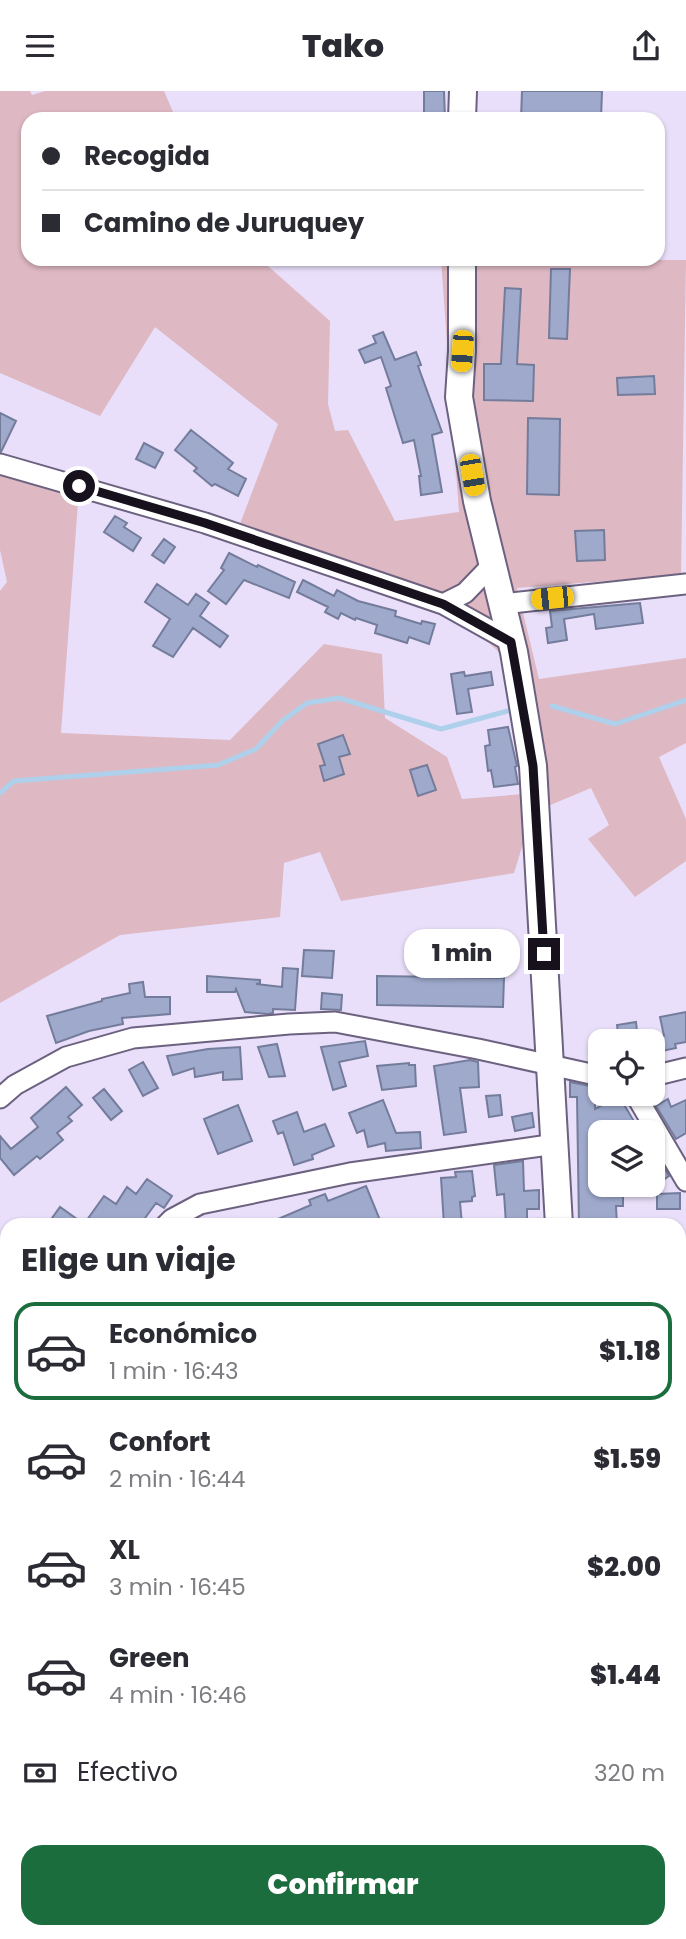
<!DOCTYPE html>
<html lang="es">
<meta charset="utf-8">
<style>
body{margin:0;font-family:Poppins,sans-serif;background:#f2f2f3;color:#2b2b33;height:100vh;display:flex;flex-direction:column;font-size:26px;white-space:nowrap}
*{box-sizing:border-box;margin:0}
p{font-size:23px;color:#7c7c81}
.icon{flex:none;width:38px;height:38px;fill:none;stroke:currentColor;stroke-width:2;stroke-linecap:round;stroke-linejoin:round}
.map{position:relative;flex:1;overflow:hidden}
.drawer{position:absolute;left:0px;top:1127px;width:686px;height:721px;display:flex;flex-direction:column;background:#fff;border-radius:21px 21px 0 0;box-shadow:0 2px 5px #0004}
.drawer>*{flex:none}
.hud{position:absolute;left:21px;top:21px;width:644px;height:154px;border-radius:21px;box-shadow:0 2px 5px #0004;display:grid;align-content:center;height:154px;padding:0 21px;background:#fff}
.controls{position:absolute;left:588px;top:938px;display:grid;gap:14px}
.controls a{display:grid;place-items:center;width:77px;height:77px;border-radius:14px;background:#fff;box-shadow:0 2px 5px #0004;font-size:35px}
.end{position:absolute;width:32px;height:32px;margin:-16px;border:9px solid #16111d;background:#fff;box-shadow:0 0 0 4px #fff}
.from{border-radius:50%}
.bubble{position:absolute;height:49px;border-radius:21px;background:#fff;box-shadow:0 2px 5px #0004;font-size:23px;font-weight:800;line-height:49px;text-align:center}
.car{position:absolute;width:21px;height:42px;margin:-21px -10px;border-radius:9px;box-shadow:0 0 5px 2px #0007;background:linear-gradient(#f5c518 24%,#345 0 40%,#f5c518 0 76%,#345 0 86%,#f5c518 0)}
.hud b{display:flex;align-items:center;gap:24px;height:66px;font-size:26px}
.hud b+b{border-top:2px solid #e1e1e2}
.hud i{width:18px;height:18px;background:#2b2b33}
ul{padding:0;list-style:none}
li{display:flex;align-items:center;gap:21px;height:98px;margin:0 14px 10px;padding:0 7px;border:4px solid transparent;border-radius:21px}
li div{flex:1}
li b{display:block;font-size:26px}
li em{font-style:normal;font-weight:800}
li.selected{border-color:#1b6d3e}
li>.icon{width:63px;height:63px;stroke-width:1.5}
h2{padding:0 21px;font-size:32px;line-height:84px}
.pay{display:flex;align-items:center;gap:18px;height:77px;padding:0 21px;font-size:26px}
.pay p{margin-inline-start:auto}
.primary-button{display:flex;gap:14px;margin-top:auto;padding:14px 21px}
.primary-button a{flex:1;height:80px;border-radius:21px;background:#1b6d3e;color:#fff;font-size:28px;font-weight:800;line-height:80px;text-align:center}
header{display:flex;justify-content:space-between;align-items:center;height:91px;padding:0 21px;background:#fff;font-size:32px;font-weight:800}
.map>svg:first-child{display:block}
.green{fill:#deb8c2}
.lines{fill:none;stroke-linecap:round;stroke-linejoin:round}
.stream{stroke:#aed0eb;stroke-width:5}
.building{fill:#9ea9cc;stroke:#747c9b;stroke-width:2}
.street-casing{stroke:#6c617f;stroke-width:23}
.secondary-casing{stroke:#6c617f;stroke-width:30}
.street{stroke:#fff;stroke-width:19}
.secondary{stroke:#fff;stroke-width:26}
.route{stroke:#16111d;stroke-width:9}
</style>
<header><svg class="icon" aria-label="menu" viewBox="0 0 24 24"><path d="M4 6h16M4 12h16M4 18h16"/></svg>Tako<svg class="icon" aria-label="share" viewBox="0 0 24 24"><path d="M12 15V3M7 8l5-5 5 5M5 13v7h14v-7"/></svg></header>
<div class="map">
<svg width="686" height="1848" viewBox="0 0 686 1848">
<rect width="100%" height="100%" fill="#e9dffa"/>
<path class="green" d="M0,0H30L32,4L45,0H164L176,28H28V168H163L165,175L260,168L330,230L328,313L335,340L348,339L395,430L459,421L441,168L686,169L681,484L517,497L539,588L686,567V652L659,666L686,728V770L635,806L588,748L609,734L591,697L548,715L526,743L514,782L341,810L320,761L284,772L280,826L120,844L0,912V500L7,491L0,459V377L79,398L61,642L230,649L324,553L382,563L385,627L447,666L462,708L524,703L506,568L442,507L238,438L278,333L155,236L100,325L0,282Z"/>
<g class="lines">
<path class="stream" d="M552,615L615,633L686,609
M0,702L14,690L218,674L256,658L282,630L307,612L339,607L441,638L515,618
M0,1204L7,1210"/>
</g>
<path class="building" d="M424,0H444L445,28H424Z
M522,0H602L601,28H521Z
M551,178H570L567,248L549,247Z
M505,197L521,198L517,273L534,274L533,310L484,309V273H501Z
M383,241L395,269L416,261L421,274L418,275L442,341L432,344L442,401L421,404L419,385H421L414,349L403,352L386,297L391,295L381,266L365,272L359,259L376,252L373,245Z
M654,285L655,303L618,304L617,287Z
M0,322L16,330L1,361H0Z
M528,327L560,328L559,404L527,403Z
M191,339L233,372L228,378L246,388L238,405L215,393L212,395L194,380L197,377L175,359Z
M144,352L163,362L155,377L136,368Z
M115,425L127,432L124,436L141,447L133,460L104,441Z
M604,439L605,469L577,470L575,440Z
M164,448L175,456L164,472L152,464Z
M229,462L257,476L258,474L295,491L289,507L244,489L226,513L208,500L224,479L221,477Z
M303,489L334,505L337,499L358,510L396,520L395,525L421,533L422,530L435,533L429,553L409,546L407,552L375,542L377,534L356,527L355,529L341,522L338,528L325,521L328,516L297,501Z
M157,493L188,514L196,503L209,512L200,525L228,545L220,556L193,537L173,566L153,555L170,528L145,511Z
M640,512L643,532L596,538L594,523L564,528L567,549L548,552L546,537L552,536L550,520Z
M464,581L465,585L491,581L493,594L468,598L472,621L457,623L451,583Z
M508,636L517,675L515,676L518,693L494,696L491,679L488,680L485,655L490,654L488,639Z
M343,644L350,663L339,666L344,683L324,690L320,675L325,674L318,653Z
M427,674L436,699L418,705L410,679Z
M304,859L334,860L332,887L302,885Z
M283,877L298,878L295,919L273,918V922L268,923L245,921L236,898L235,901H207V885L260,889V892L256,893L282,896Z
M377,885L504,887L503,916L377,914Z
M143,891L145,906H170V923L122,927L123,933L89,940L56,952L47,925L102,910V908L130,902L129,893Z
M322,902L342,904L341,919L321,918Z
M686,921V951L675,953L676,957L653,962V947L664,945L660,926Z
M636,931L638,950H619L617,934Z
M365,950L368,965L339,971L346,995L333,999L321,956Z
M277,953L285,985L269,986L258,956Z
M240,956L242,988L223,989V981L195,986L194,977L173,984L167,965L208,958Z
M470,969L478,971L479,996L460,997L466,1041L444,1044L434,975Z
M143,971L158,997L143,1005L129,979Z
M409,972V974H415L416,995L382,999L377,975Z
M570,991L595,996V1018L619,1005L635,1032L617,1041H600V1102H623V1115H616L617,1134H579L577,1006H570Z
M66,996L82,1014L68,1026L72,1030L57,1042L63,1049L40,1068L37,1065L14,1084L0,1067V1045L11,1058L38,1036L31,1027Z
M104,998L122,1020L111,1029L93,1007Z
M500,1004L502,1024L489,1026L486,1005Z
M668,1008L671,1016L686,1009V1042L676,1048L656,1015Z
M383,1009L396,1042L420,1041L421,1057L386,1060L385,1052L368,1056L364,1039L357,1042L349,1022Z
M238,1014L252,1050L218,1063L204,1028Z
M297,1021L304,1041L325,1033L334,1055L312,1064L313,1068L294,1074L283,1041L278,1043L273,1030Z
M532,1022L534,1036L515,1040L512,1026Z
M523,1070L524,1100L539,1099V1118H527V1132L506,1133L504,1103L497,1104L494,1074Z
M661,1071L669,1085L653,1096V1076Z
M472,1080L475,1105L472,1106V1110L460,1111L462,1134H444L441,1087L456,1086L455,1081Z
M147,1088L172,1105L164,1117L156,1112L140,1134H61L52,1127L60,1116L84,1133L104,1105L116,1113L127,1096L136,1103Z
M366,1095L382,1134H340L339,1130L328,1134H264L311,1114L309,1109L325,1103L328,1110Z
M680,1102V1118H657V1103Z"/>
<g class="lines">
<defs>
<path id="street" d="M0,373L205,432L443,513L511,551
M443,513L465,502L492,474
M502,513L686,493
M653,985L686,977
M635,1003L686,1090
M0,1007L15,994L66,966L133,947L289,933L335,931L478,958L600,985
M166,1134L172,1128L200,1113L350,1082L556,1053
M0,1323L7,1332
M0,1435L7,1425
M0,1568L7,1567
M679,1683H686
M0,1697L7,1696
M449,1841L450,1848
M56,1848C93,1839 131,1843 169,1848"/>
<path id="secondary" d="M462,28L463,0
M462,168V260L459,306L477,410L514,561L533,675L559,1134
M679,1494L686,1493
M567,1848V1841"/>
</defs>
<use href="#street" class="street-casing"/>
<use href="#secondary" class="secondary-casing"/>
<use href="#street" class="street"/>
<use href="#secondary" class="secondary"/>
</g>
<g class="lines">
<path class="route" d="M79,395L205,432L443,513L511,551L533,675L544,863"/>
</g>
</svg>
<div class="controls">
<a><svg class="icon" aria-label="locate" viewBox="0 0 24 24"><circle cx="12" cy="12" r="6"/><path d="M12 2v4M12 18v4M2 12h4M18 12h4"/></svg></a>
<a><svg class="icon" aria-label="layers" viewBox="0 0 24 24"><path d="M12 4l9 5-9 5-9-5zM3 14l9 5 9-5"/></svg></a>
</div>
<i class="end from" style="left:79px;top:395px"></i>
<i class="end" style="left:544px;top:863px"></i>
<div class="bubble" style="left:404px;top:838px;width:116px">1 min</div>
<i class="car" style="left:462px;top:260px;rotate:184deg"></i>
<i class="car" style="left:472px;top:384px;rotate:170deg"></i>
<i class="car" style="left:552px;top:507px;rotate:264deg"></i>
<div class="hud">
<b><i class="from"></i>Recogida</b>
<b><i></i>Camino de Juruquey</b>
</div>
<section class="drawer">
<h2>Elige un viaje</h2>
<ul>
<li class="selected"><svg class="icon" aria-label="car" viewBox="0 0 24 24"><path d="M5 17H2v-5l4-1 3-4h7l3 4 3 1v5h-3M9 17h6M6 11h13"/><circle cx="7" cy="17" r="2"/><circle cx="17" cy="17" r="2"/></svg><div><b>Económico</b><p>1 min · 16:43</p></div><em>$1.18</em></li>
<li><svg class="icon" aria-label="car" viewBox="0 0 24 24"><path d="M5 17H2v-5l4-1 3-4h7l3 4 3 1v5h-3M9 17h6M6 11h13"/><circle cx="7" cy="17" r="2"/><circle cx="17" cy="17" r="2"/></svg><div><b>Confort</b><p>2 min · 16:44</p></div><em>$1.59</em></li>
<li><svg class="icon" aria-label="car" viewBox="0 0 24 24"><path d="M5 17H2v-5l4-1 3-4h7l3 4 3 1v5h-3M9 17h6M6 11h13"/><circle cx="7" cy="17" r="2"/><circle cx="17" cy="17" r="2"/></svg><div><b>XL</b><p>3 min · 16:45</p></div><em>$2.00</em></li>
<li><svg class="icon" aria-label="car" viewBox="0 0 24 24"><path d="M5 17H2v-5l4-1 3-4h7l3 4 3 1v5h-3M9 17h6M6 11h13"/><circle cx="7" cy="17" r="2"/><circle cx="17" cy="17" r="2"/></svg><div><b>Green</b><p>4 min · 16:46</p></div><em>$1.44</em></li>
</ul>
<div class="pay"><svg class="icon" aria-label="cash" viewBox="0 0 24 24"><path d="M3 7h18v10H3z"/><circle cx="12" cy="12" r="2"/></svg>Efectivo<p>320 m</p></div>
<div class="primary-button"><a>Confirmar</a></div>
</section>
</div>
